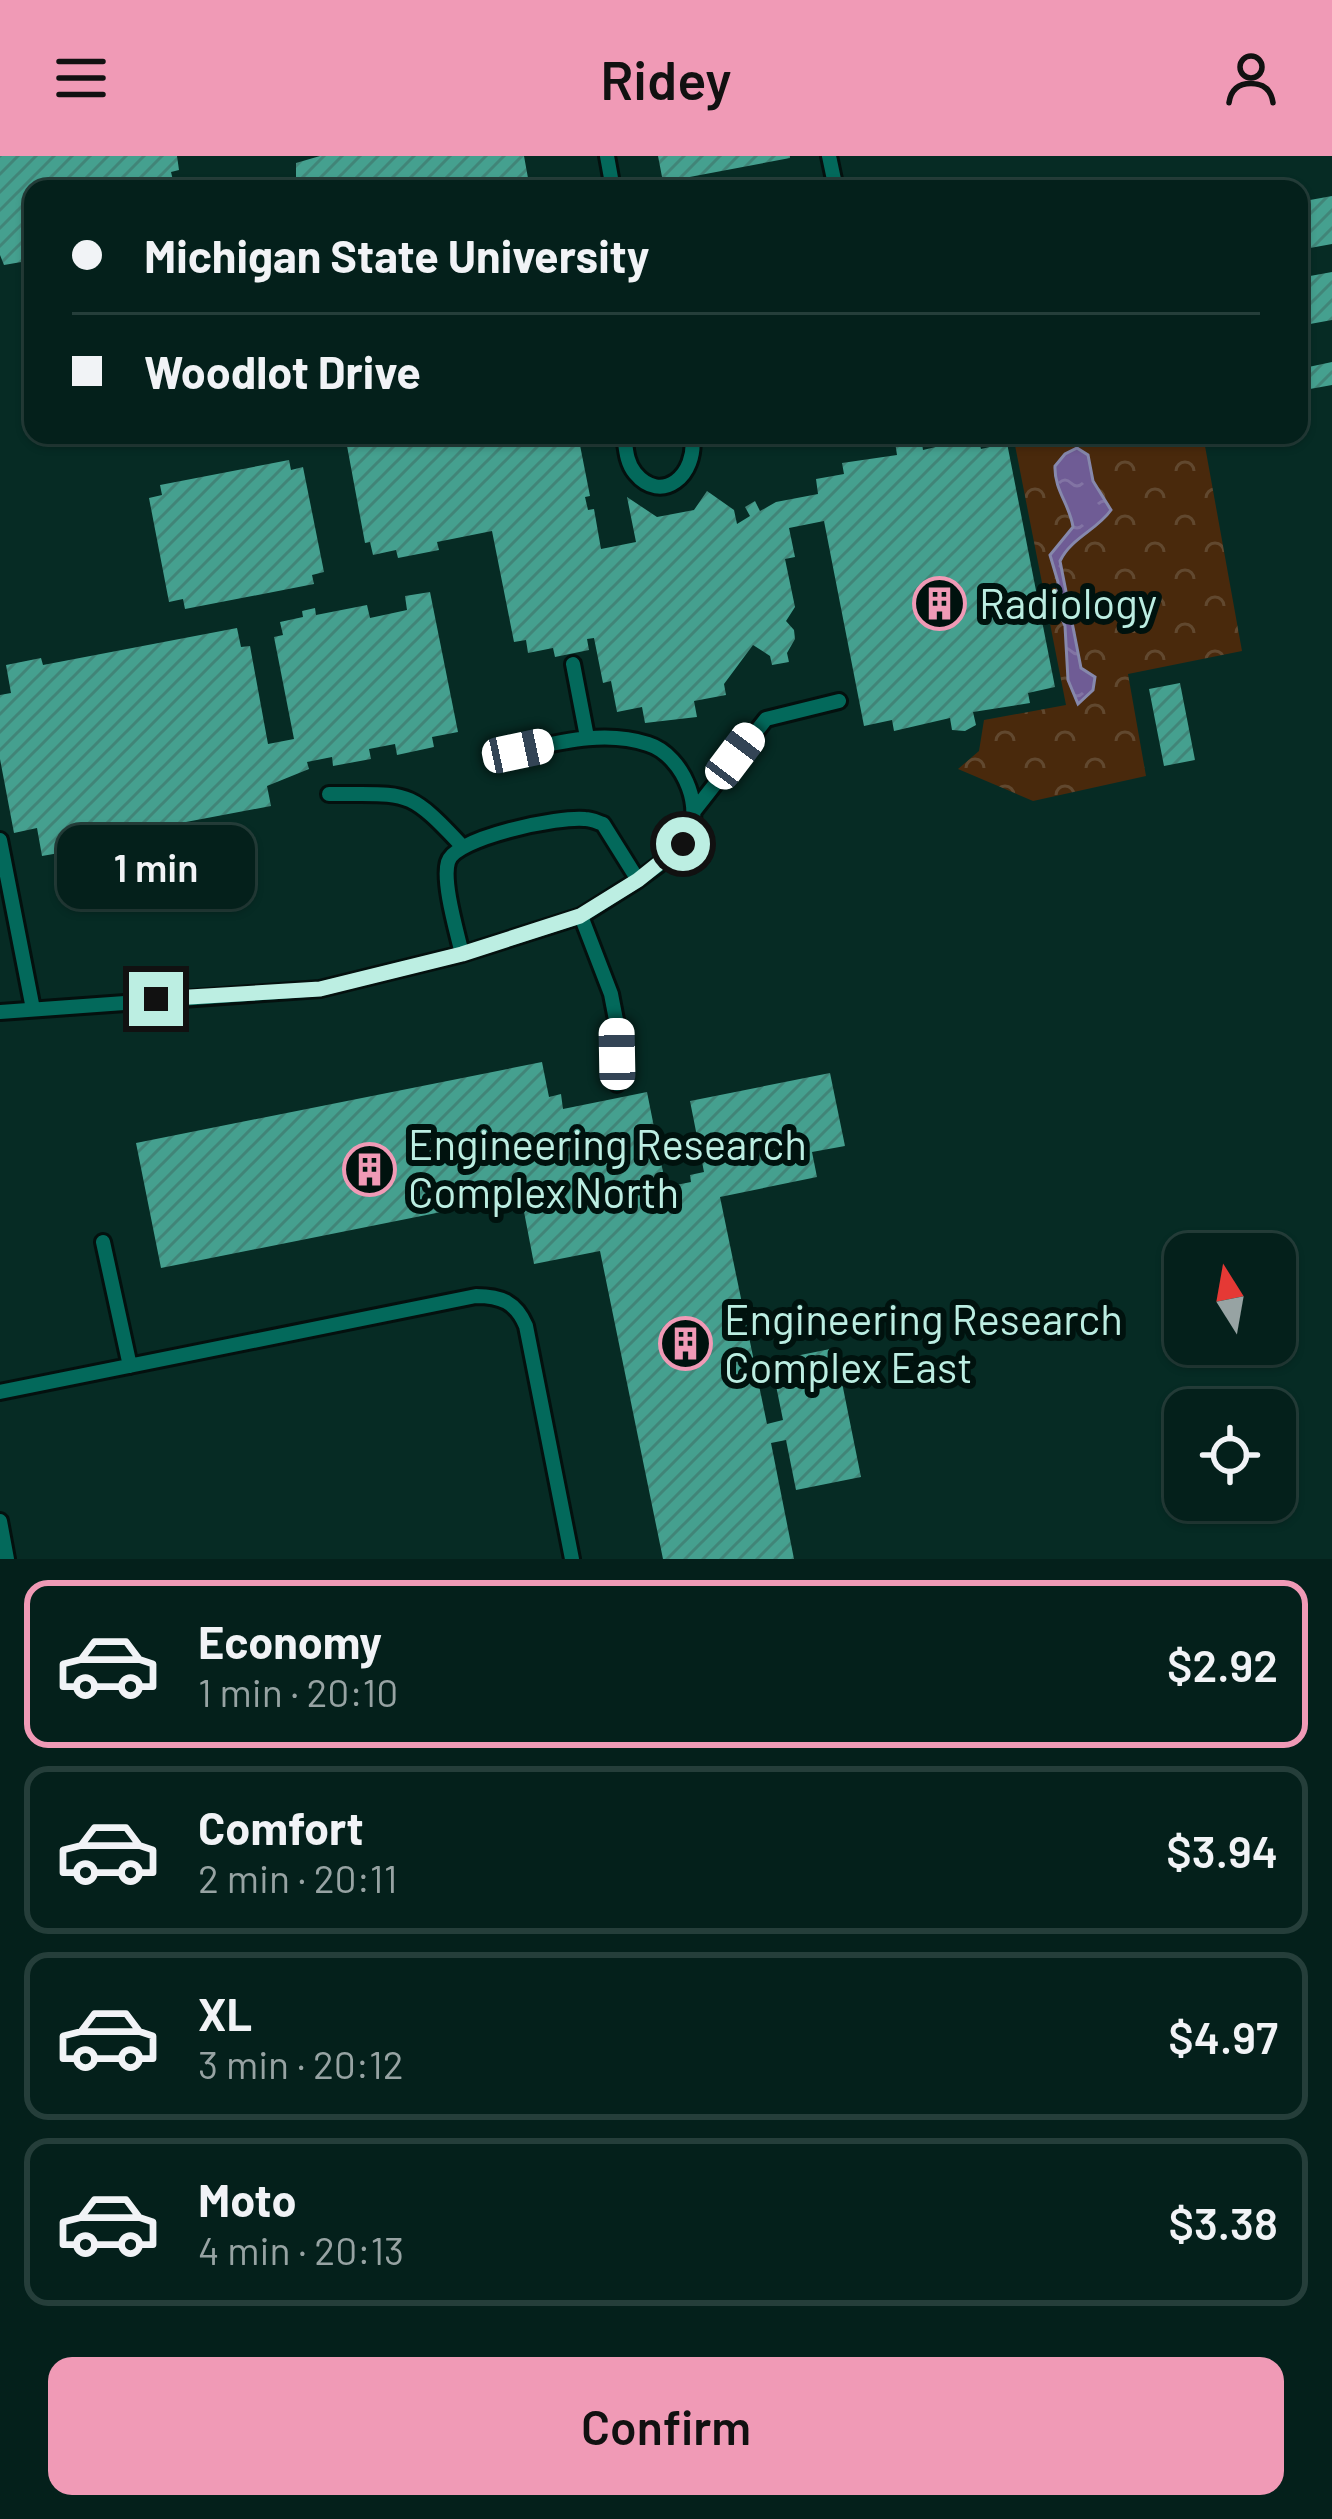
<!DOCTYPE html>
<meta charset="utf-8">
<style>
body{margin:0;font-family:Barlow,sans-serif;background:#0d2824;color:#f1f3f6;height:100vh;display:flex;flex-direction:column;font-size:45px;white-space:nowrap}
*{box-sizing:border-box;margin:0}
p{font-size:39px;color:#97a3a3}
.icon{flex:none;width:66px;height:66px;fill:none;stroke:currentColor;stroke-width:2;stroke-linecap:round;stroke-linejoin:round}
.map{position:relative;height:1403px;overflow:hidden}
.panel{display:flex;flex-direction:column;background:#04201b;flex:1}
.panel>*{flex:none}
.hud{position:absolute;left:24px;top:24px;width:1284px;height:264px;border-radius:24px;box-shadow:0 3px 9px #0004,0 0 0 3px #253e3a;display:grid;align-content:center;height:264px;padding:0 48px;background:#04201b}
.needle{width:78px;rotate:349deg}
.controls{position:absolute;left:1164px;top:1077px;display:grid;gap:24px}
.controls a{display:grid;place-items:center;width:132px;height:132px;border-radius:24px;background:#04201b;box-shadow:0 3px 9px #0004,0 0 0 3px #253e3a;font-size:60px}
.end{position:absolute;width:54px;height:54px;margin:-27px;border:15px solid #bceee2;background:#111;box-shadow:0 0 0 6px #111}
.from{border-radius:50%}
.bubble{position:absolute;height:84px;border-radius:24px;background:#04201b;box-shadow:0 3px 9px #0004,0 0 0 3px #253e3a;font-size:39px;font-weight:600;line-height:84px;text-align:center}
.car{position:absolute;width:36px;height:72px;margin:-36px -18px;border-radius:15px;box-shadow:0 0 9px 3px #0007;background:linear-gradient(#fff 24%,#345 0 40%,#fff 0 76%,#345 0 86%,#fff 0)}
.hud b{display:flex;align-items:center;gap:42px;height:114px;font-size:45px}
.hud b+b{border-top:3px solid #253e3a}
.hud i{width:30px;height:30px;background:#f1f3f6}
ul{padding:21px 0 0;list-style:none}
li{display:flex;align-items:center;gap:36px;height:168px;margin:0 24px 18px;padding:0 24px;border:6px solid #253e3a;border-radius:24px}
li div{flex:1}
li b{display:block;font-size:45px}
li em{font-style:normal;font-weight:600}
li.current{border-color:#f09ab6}
li>.icon{width:108px;height:108px;stroke-width:1.5}
.primary-button{display:flex;gap:24px;margin-top:auto;padding:24px 48px}
.primary-button a{flex:1;height:138px;border-radius:24px;background:#f09ab6;color:#111;font-size:48px;font-weight:600;line-height:138px;text-align:center}
header{display:flex;justify-content:space-between;align-items:center;height:156px;padding:0 48px;background:#f09ab6;color:#111;font-size:54px;font-weight:600}
.map>svg:first-child{display:block}
.park{fill:url(#park-crowns)}
.water{fill:url(#water-ripples);stroke:#8688ac;stroke-width:3}
.building{fill:url(#building-hatch)}
.lines{fill:none;stroke-linecap:round;stroke-linejoin:round}
.service-casing{stroke:#04100e;stroke-width:20}
.service{stroke:#03695b;stroke-width:14}
.route{stroke:#bceee2;stroke-width:15}
.labels{text-anchor:middle;stroke-width:12;stroke-linejoin:round;paint-order:stroke}
.poi-label{font-size:42px;fill:#bceee2;stroke:#00120e;text-anchor:start}
</style>
<header><svg class="icon" aria-label="menu" viewBox="0 0 24 24"><path d="M4 6h16M4 12h16M4 18h16"/></svg>Ridey<svg class="icon" aria-label="person" viewBox="0 0 24 24"><circle cx="12" cy="8" r="4"/><path d="M4 21q1-7 8-7t8 7"/></svg></header>
<div class="map">
<svg width="1332" height="1403" viewBox="0 0 1332 1403">
<defs>
<pattern id="park-crowns" width="20" height="18" patternUnits="userSpaceOnUse" patternTransform="scale(3)"><rect width="20" height="18" fill="#49290c"/><path d="M2 6a3 3 0 1 1 6 0M12 15a3 3 0 1 1 6 0" fill="none" stroke="#61482f"/></pattern>
<pattern id="water-ripples" width="26" height="14" patternUnits="userSpaceOnUse" patternTransform="scale(3)"><rect width="26" height="14" fill="#6f5c95"/><path d="M2 4q2-2 4 0t4 0M15 11q2-2 4 0t4 0" fill="none" stroke="#8274a4"/></pattern>
<pattern id="building-hatch" width="6" height="6" patternUnits="userSpaceOnUse" patternTransform="scale(3)"><rect width="6" height="6" fill="#45a08f"/><path d="M-1 1l2-2M0 6l6-6M5 7l2-2" fill="none" stroke="#418578"/></pattern>
</defs>
<rect width="100%" height="100%" fill="#062b24"/>
<path class="park" d="M1013,279H1203L1242,495L1128,518L1146,620L1033,645L958,613L979,595L984,564L1066,549Z"/>
<path class="water" d="M1077,292L1088,299L1093,325L1111,354C1097,374 1071,382 1060,405L1081,512L1095,521L1093,534L1078,548L1068,524L1065,470L1057,451L1058,426L1050,399L1073,371C1070,349 1054,334 1055,310L1065,298Z"/>
<path class="building" d="M0,0H177L179,14L171,16L175,33H33V104L4,109L0,99Z
M320,0H524L530,33H296V7Z
M658,0H790V2L663,26Z
M1332,40V88L1299,94V46Z
M1332,116V164L1299,170V122Z
M1332,206V229L1299,235V213Z
M345,279H578L590,340L585,341L588,354L594,353L601,393L636,386L627,341L657,361L694,354L707,335L734,354L737,368L750,360L745,351L755,345L760,355L776,346L818,338L816,323L844,318L842,307L897,299L895,286L900,283L921,281L923,294L978,281L981,293L1007,287L1055,531L1028,537L1030,547L973,556L976,569L965,575L952,574L950,562L894,575L892,564L864,570L824,365L789,372L795,401L785,403L795,451L786,465L794,474L795,483L787,497L789,506L772,509L770,500L753,489L724,528L726,539L694,545L697,561L645,567L642,551L617,556L611,525L603,527L594,482L587,483L589,494L555,501L553,492L528,497L526,484L514,486L492,375L437,386L439,394L398,402L396,394L373,399L370,386L365,387Z
M289,304L291,314L303,311L324,416L312,419L314,428L185,453L183,443L169,446L149,342L162,339L160,329Z
M430,436L458,576L432,581L434,591L397,599L395,588L369,593L371,603L333,610L332,601L307,606L309,613L267,630L271,650L75,687L76,694L42,700L37,672L14,677L0,603V539L11,537L6,509L41,502L43,509L237,472L241,491L250,490L268,588L294,583L274,481L283,479L280,466L303,461L302,455L315,452L316,459L367,449L370,462L407,454L405,440Z
M1180,527L1195,604L1164,610L1149,533Z
M542,906L549,941L561,938L563,953L647,936L666,1031L691,1026L690,1019L704,1016L690,945L830,917L845,990L812,996L817,1021L720,1041L767,1268L783,1264L771,1205L835,1192L861,1321L796,1334L786,1284L771,1287L794,1403H663L600,1095L534,1108L521,1040L161,1112L136,987Z"/>
<g class="lines">
<defs>
<path id="service" d="M607,0L613,33
M829,0L836,33
M624,279C626,292 626,306 635,317C661,349 698,320 692,279
M573,508L587,581
M518,595C560,586 605,574 648,588C684,599 709,659 682,689C670,702 652,713 638,724
M329,638C407,639 406,630 461,689
M694,655L766,563L839,545
M0,684L33,853
M581,760L611,838L617,869V928
M0,856L320,833L462,798L581,760L638,724L603,668C597,666 592,663 585,663C561,660 455,681 448,706C442,726 457,776 462,798
M103,1086L130,1210
M0,1236L476,1140C501,1140 516,1146 526,1170L572,1403
M0,1365L7,1403"/>
</defs>
<use href="#service" class="service-casing"/>
<use href="#service" class="service"/>
</g>
<g class="lines">
<path class="route" d="M156,843L320,833L462,798L580,760L638,724L683,688"/>
</g>
<defs>
<symbol id="building-ring" viewBox="-11 -11 22 22"><circle r="9.5" fill="#00120e" stroke="#f09ab6" stroke-width="1.5"/><path d="M-4-6H4V6H1V3H-1V6H-4ZM-2.5-4.3h1.7v1.8h-1.7ZM.8-4.3h1.7v1.8H.8ZM-2.5-1h1.7V.8h-1.7ZM.8-1h1.7V.8H.8Z" fill="#f09ab6"/></symbol>
</defs>
<g fill-rule="evenodd">
<use href="#building-ring" x="910" y="418" width="59" height="59"/>
<use href="#building-ring" x="340" y="984" width="59" height="59"/>
<use href="#building-ring" x="656" y="1158" width="59" height="59"/>
</g>
<g class="labels">
<g class="poi-label">
<text x="979" y="463">Radiology</text>
<text x="408" y="1004">Engineering Research<tspan x="408" dy="48">Complex North</tspan></text>
<text x="724" y="1179">Engineering Research<tspan x="724" dy="48">Complex East</tspan></text>
</g>
</g>
</svg>
<div class="controls">
<a><svg class="needle" viewBox="-14 -14 28 28"><path d="M0-13l5 13h-10z" fill="#e53935"/><path d="M0 13l5-13h-10z" fill="#97a3a3"/></svg></a>
<a><svg class="icon" aria-label="locate" viewBox="0 0 24 24"><circle cx="12" cy="12" r="6"/><path d="M12 2v4M12 18v4M2 12h4M18 12h4"/></svg></a>
</div>
<i class="end from" style="left:683px;top:688px"></i>
<i class="end" style="left:156px;top:843px"></i>
<div class="bubble" style="left:57px;top:669px;width:198px">1 min</div>
<i class="car" style="left:518px;top:595px;rotate:78deg"></i>
<i class="car" style="left:735px;top:600px;rotate:37deg"></i>
<i class="car" style="left:617px;top:898px;rotate:359deg"></i>
<div class="hud">
<b><i class="from"></i>Michigan State University</b>
<b><i></i>Woodlot Drive</b>
</div>
</div>
<section class="panel">
<ul>
<li class="current"><svg class="icon" aria-label="car" viewBox="0 0 24 24"><path d="M5 17H2v-5l4-1 3-4h7l3 4 3 1v5h-3M9 17h6M6 11h13"/><circle cx="7" cy="17" r="2"/><circle cx="17" cy="17" r="2"/></svg><div><b>Economy</b><p>1 min · 20:10</p></div><em>$2.92</em></li>
<li><svg class="icon" aria-label="car" viewBox="0 0 24 24"><path d="M5 17H2v-5l4-1 3-4h7l3 4 3 1v5h-3M9 17h6M6 11h13"/><circle cx="7" cy="17" r="2"/><circle cx="17" cy="17" r="2"/></svg><div><b>Comfort</b><p>2 min · 20:11</p></div><em>$3.94</em></li>
<li><svg class="icon" aria-label="car" viewBox="0 0 24 24"><path d="M5 17H2v-5l4-1 3-4h7l3 4 3 1v5h-3M9 17h6M6 11h13"/><circle cx="7" cy="17" r="2"/><circle cx="17" cy="17" r="2"/></svg><div><b>XL</b><p>3 min · 20:12</p></div><em>$4.97</em></li>
<li><svg class="icon" aria-label="car" viewBox="0 0 24 24"><path d="M5 17H2v-5l4-1 3-4h7l3 4 3 1v5h-3M9 17h6M6 11h13"/><circle cx="7" cy="17" r="2"/><circle cx="17" cy="17" r="2"/></svg><div><b>Moto</b><p>4 min · 20:13</p></div><em>$3.38</em></li>
</ul>
<div class="primary-button"><a>Confirm</a></div>
</section>
